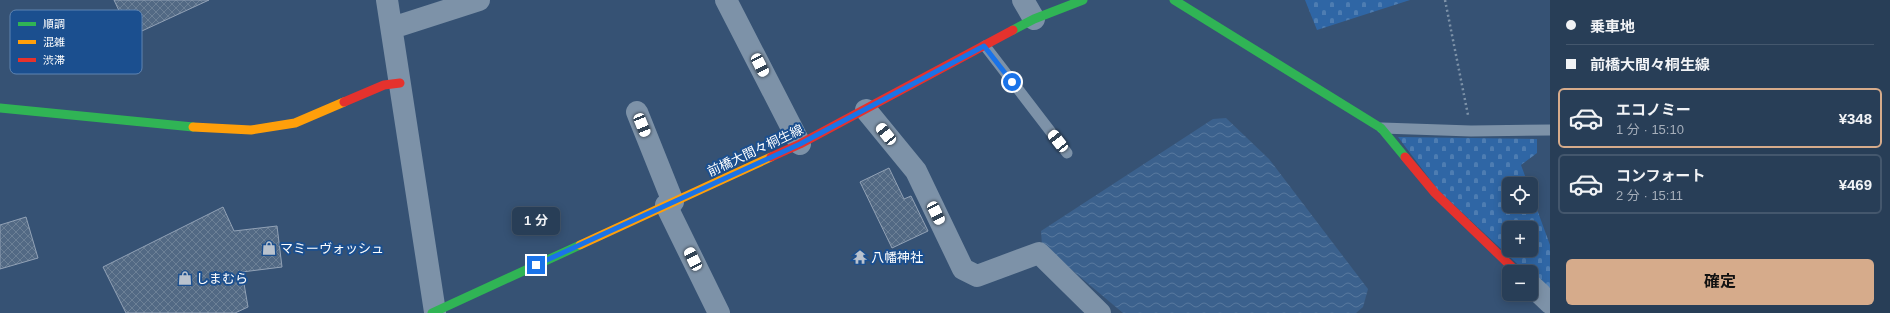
<!DOCTYPE html>
<html lang="ja">
<meta charset="utf-8">
<style>
body{margin:0;font-family:Arial,"Noto Sans JP",sans-serif;background:#30455d;color:#f1f3f6;height:100vh;display:flex;flex-direction:column;font-size:15px;white-space:nowrap}
*{box-sizing:border-box;margin:0}
p{font-size:13px;color:#a5aeba}
.icon{flex:none;width:22px;height:22px;fill:none;stroke:currentColor;stroke-width:2;stroke-linecap:round;stroke-linejoin:round}
.map{position:relative;flex:1;overflow:hidden}
.drawer{display:flex;flex-direction:column;background:#283e57;width:340px}
.drawer>*{flex:none}
.banner{display:grid;align-content:center;height:88px;padding:0 16px;background:#283e57}
.buttons{position:absolute;left:1502px;top:177px;display:grid;gap:8px}
.buttons a{display:grid;place-items:center;width:36px;height:36px;border-radius:6px;background:#283e57;box-shadow:0 2px 10px #0003,0 0 0 1px #44576d;font-size:20px}
.end{position:absolute;width:18px;height:18px;margin:-9px;border:5px solid #1a73e8;background:#fff;box-shadow:0 0 0 2px #fff}
.from{border-radius:50%}
.bubble{position:absolute;height:28px;border-radius:6px;background:#283e57;box-shadow:0 2px 10px #0003,0 0 0 1px #44576d;font-size:13px;font-weight:700;line-height:28px;text-align:center}
.car{position:absolute;width:12px;height:24px;margin:-12px -6px;border-radius:5px;box-shadow:0 0 3px 1px #0007;background:linear-gradient(#fff 24%,#345 0 40%,#fff 0 76%,#345 0 86%,#fff 0)}
.banner b{display:flex;align-items:center;gap:14px;height:38px;font-size:15px}
.banner b+b{border-top:1px solid #44576d}
.banner i{width:10px;height:10px;background:#f1f3f6}
ul{padding:0;list-style:none}
li{display:flex;align-items:center;gap:12px;height:60px;margin:0 8px 6px;padding:0 8px;border:2px solid #44576d;border-radius:6px}
li div{flex:1}
li b{display:block;font-size:15px}
li em{font-style:normal;font-weight:700}
li.current{border-color:#d6ab8b}
li>.icon{width:36px;height:36px;stroke-width:1.5}
.primary-button{display:flex;gap:8px;margin-top:auto;padding:8px 16px}
.primary-button a{flex:1;height:46px;border-radius:6px;background:#d6ab8b;color:#111;font-size:16px;font-weight:700;line-height:46px;text-align:center}
main{display:flex;flex:1;min-height:0}
.map>svg:first-child{display:block}
.cemetery{fill:url(#cemetery-stones);fill-rule:evenodd}
.water{fill:url(#water-waves)}
.building{fill:url(#building-cross-hatch);stroke:#92a2b6}
.lines{fill:none;stroke-linecap:round;stroke-linejoin:round}
.path{stroke:#7d92a8;stroke-width:2.5;stroke-dasharray:2 3;stroke-linecap:butt}
.lane{stroke:#7d92a8;stroke-width:11}
.street{stroke:#7d92a8;stroke-width:22}
.fast{stroke:#30b455;stroke-width:9}
.slow{stroke:#ff9f0a;stroke-width:9}
.jam{stroke:#e5322d;stroke-width:9}
.route{stroke:#1a73e8;stroke-width:5}
.labels{text-anchor:middle;stroke-width:4;stroke-linejoin:round;paint-order:stroke}
.street-label{font-size:13px;fill:#fff;stroke:#1b4f8f}
.poi-label{font-size:13px;fill:#fff;stroke:#1b4f8f;text-anchor:start}
.key{fill:#1b4f8f;stroke:#5f84b1;stroke-width:1}
.key-label{font-size:11px;fill:#fff}
</style>
<main>
<div class="map">
<svg width="1550" height="313" viewBox="0 0 1550 313">
<defs>
<pattern id="cemetery-stones" width="16" height="16" patternUnits="userSpaceOnUse"><rect width="16" height="16" fill="#2f66a5"/><path d="M2 7V4a2 2 0 0 1 4 0v3zM10 15v-3a2 2 0 0 1 4 0v3z" fill="#4e7db2"/></pattern>
<pattern id="water-waves" width="16" height="10" patternUnits="userSpaceOnUse"><rect width="16" height="10" fill="#3b618d"/><path d="M0 5q4-4 8 0t8 0" fill="none" stroke="#58799e"/></pattern>
<pattern id="building-cross-hatch" width="8" height="8" patternUnits="userSpaceOnUse"><rect width="8" height="8" fill="#526984"/><path d="M0 0l8 8M0 8l8-8" fill="none" stroke="#6c8096"/></pattern>
</defs>
<rect width="100%" height="100%" fill="#365274"/>
<path class="cemetery" d="M1305,0H1410L1317,30Z
M1398,137L1537,139V153L1521,165L1528,184H1509V206H1531V193L1550,245V294L1531,276V272H1526L1438,190ZM1509,228H1531V250H1509Z"/>
<path class="water" d="M1226,118L1269,159L1368,289L1363,307L1356,313H1123L1042,245L1041,231L1213,119Z"/>
<path class="building" d="M114,0H209L131,36Z
M889,168L904,199L911,196L928,231L892,248L860,182Z
M223,207L234,231L277,226L282,267L242,272L248,307L235,313H126L103,267Z
M26,217L38,258L0,269V225Z"/>
<g class="lines">
<path class="path" d="M1445,0L1468,115"/>
<path class="lane" d="M985,46L1067,153
M1382,128L1471,131L1550,130"/>
<path class="street" d="M387,0L435,312
M726,0L800,144
M1023,0L1034,19
M392,28L479,0
M866,110L916,171L963,269L977,276L1039,253L1100,313
M637,112L673,202
M666,205L719,313
M1531,285L1550,303"/>
<path class="fast" d="M1174,0L1381,128L1405,157
M1013,30L1034,19L1083,0
M0,108L193,127
M432,313L580,245"/>
<path class="slow" d="M193,127L251,130L295,123L344,102
M580,245L771,157"/>
<path class="jam" d="M344,102L384,85L400,83
M771,157L800,144L1013,30
M1405,157L1435,193L1517,272"/>
</g>
<g class="lines">
<path class="route" d="M536,265L800,144L984,46L1012,82"/>
</g>
<defs>
<symbol id="shop-bare" viewBox="-9 -9 18 18"><path d="M-5-2.5h2.3a2.7 3.5 0 0 1 5.4 0H5L5.5 6h-11ZM-1.5-2.5h3a1.5 2.3 0 0 0-3 0Z" fill="#b9c2ce" stroke="#1b4f8f" stroke-width="2.5" paint-order="stroke"/></symbol>
<symbol id="temple-bare" viewBox="-9 -9 18 18"><path d="M0-6L5-2H3V0L6.5 2.5H4V6H1.5V3h-3V6H-4V2.5H-6.5L-3 0V-2H-5Z" fill="#b9c2ce" stroke="#1b4f8f" stroke-width="2.5" paint-order="stroke"/></symbol>
</defs>
<g fill-rule="evenodd">
<use href="#shop-bare" x="259" y="238" width="20" height="20"/>
<use href="#temple-bare" x="850" y="247" width="20" height="20"/>
<use href="#shop-bare" x="175" y="268" width="20" height="20"/>
</g>
<g class="labels">
<g class="street-label">
<text transform="translate(755 150) rotate(-25)" y="5">前橋大間々桐生線</text>
</g>
<g class="poi-label">
<text x="280" y="253">マミーヴォッシュ</text>
<text x="871" y="262">八幡神社</text>
<text x="196" y="283">しまむら</text>
</g>
</g>
<rect x="10" y="10" width="132" height="64" rx="6" class="key"/>
<rect x="18" y="22" width="18" height="4" fill="#30b455"/>
<rect x="18" y="40" width="18" height="4" fill="#ff9f0a"/>
<rect x="18" y="58" width="18" height="4" fill="#e5322d"/>
<g class="key-label">
<text x="43" y="28">順調</text>
<text x="43" y="46">混雑</text>
<text x="43" y="64">渋滞</text>
</g>
</svg>
<div class="buttons">
<a><svg class="icon" aria-label="locate" viewBox="0 0 24 24"><circle cx="12" cy="12" r="6"/><path d="M12 2v4M12 18v4M2 12h4M18 12h4"/></svg></a>
<a>+</a>
<a>−</a>
</div>
<i class="end from" style="left:1012px;top:82px"></i>
<i class="end" style="left:536px;top:265px"></i>
<div class="bubble" style="left:512px;top:207px;width:48px">1 分</div>
<i class="car" style="left:760px;top:65px;rotate:153deg"></i>
<i class="car" style="left:642px;top:125px;rotate:158deg"></i>
<i class="car" style="left:886px;top:134px;rotate:321deg"></i>
<i class="car" style="left:1058px;top:141px;rotate:322deg"></i>
<i class="car" style="left:936px;top:213px;rotate:154deg"></i>
<i class="car" style="left:693px;top:259px;rotate:334deg"></i>
</div>
<section class="drawer">
<div class="banner">
<b><i class="from"></i>乗車地</b>
<b><i></i>前橋大間々桐生線</b>
</div>
<ul>
<li class="current"><svg class="icon" aria-label="car" viewBox="0 0 24 24"><path d="M5 17H2v-5l4-1 3-4h7l3 4 3 1v5h-3M9 17h6M6 11h13"/><circle cx="7" cy="17" r="2"/><circle cx="17" cy="17" r="2"/></svg><div><b>エコノミー</b><p>1 分 · 15:10</p></div><em>¥348</em></li>
<li><svg class="icon" aria-label="car" viewBox="0 0 24 24"><path d="M5 17H2v-5l4-1 3-4h7l3 4 3 1v5h-3M9 17h6M6 11h13"/><circle cx="7" cy="17" r="2"/><circle cx="17" cy="17" r="2"/></svg><div><b>コンフォート</b><p>2 分 · 15:11</p></div><em>¥469</em></li>
</ul>
<div class="primary-button"><a>確定</a></div>
</section>
</main>
